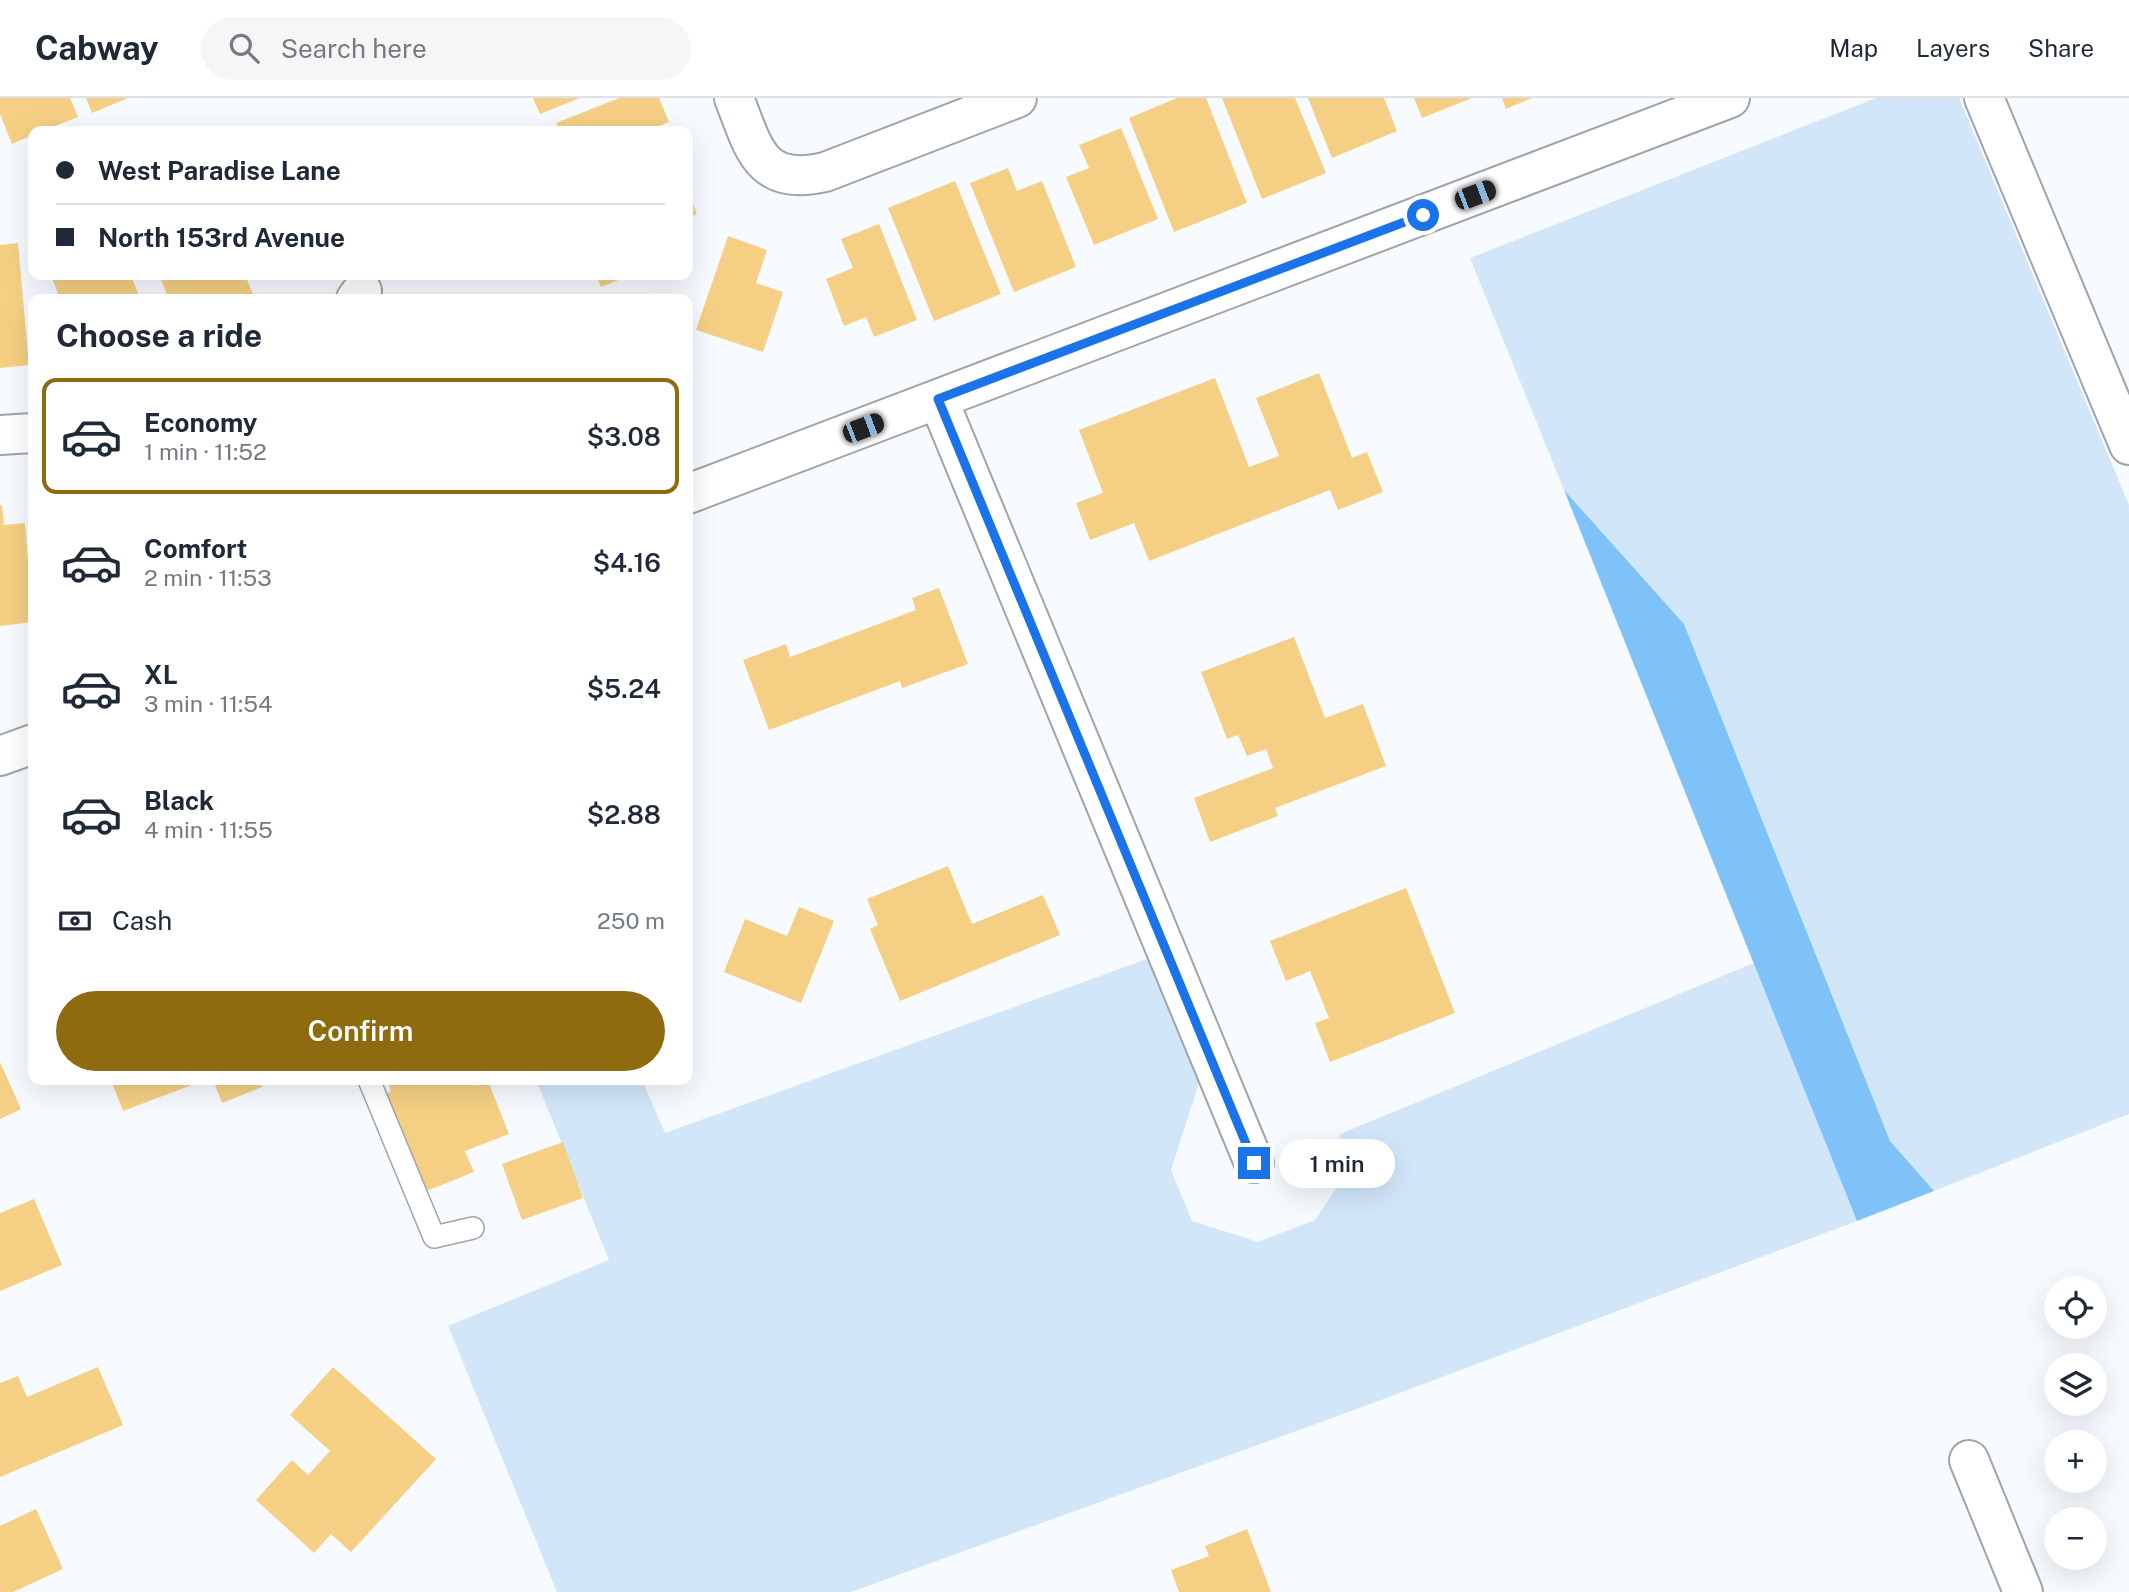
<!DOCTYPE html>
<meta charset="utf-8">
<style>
body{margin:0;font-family:"Public Sans",sans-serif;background:#f6f6f7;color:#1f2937;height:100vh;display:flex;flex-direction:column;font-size:26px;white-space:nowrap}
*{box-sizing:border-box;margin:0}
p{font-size:23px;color:#747a83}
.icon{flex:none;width:38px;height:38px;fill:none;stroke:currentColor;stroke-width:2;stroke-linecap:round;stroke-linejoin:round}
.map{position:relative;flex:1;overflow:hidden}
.drawer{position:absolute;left:28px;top:196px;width:665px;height:791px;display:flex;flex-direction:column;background:#fff;border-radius:14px;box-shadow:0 7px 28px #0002}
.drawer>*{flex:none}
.guide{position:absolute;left:28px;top:28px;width:665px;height:154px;border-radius:14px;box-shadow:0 7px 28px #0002;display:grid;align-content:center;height:154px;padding:0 28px;background:#fff}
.tools{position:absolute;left:2044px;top:1178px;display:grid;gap:14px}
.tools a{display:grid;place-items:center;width:63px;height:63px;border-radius:50%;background:#fff;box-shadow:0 7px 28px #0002;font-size:35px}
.end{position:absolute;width:32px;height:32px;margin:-16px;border:9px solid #1a73e8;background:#fff;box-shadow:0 0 0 4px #fff}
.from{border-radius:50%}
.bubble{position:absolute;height:49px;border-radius:24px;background:#fff;box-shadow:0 7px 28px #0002;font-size:23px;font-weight:600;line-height:49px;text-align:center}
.car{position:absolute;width:21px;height:42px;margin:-21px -10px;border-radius:9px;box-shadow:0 0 5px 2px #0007;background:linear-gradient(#222 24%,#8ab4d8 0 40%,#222 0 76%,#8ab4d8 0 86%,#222 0)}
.guide b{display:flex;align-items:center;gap:24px;height:66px;font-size:26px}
.guide b+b{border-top:2px solid #e0e1e3}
.guide i{width:18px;height:18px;background:#1f2937}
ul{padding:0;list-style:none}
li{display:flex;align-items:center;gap:21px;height:116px;margin:0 14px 10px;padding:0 14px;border:4px solid transparent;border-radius:14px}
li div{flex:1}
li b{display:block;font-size:26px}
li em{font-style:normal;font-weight:600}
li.current{border-color:#8f6b10}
li>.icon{width:63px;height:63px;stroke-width:1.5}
h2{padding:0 28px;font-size:32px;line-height:84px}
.pay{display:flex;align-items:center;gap:18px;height:77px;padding:0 28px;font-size:26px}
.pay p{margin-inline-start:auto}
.action{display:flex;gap:14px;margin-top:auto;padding:14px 28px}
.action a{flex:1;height:80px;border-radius:42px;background:#8f6b10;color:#fff;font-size:28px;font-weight:600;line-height:80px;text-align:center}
header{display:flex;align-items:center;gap:42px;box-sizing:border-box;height:98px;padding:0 35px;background:#fff;border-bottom:2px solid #e0e1e3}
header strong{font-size:33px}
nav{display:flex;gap:38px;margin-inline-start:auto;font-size:24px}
.search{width:490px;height:63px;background:#f6f6f7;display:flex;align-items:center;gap:18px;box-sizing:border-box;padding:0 24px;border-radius:38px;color:#747a83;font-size:26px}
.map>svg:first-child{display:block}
.green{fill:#d1e7f9}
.forest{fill:#7ec2f8}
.building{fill:#f5d084}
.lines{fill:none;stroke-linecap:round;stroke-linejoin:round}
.service-casing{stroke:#a0a4a8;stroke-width:24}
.minor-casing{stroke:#a0a4a8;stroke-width:42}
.service{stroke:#fff;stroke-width:21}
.minor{stroke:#fff;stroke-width:38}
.route{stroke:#1a73e8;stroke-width:9}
</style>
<header>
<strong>Cabway</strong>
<div class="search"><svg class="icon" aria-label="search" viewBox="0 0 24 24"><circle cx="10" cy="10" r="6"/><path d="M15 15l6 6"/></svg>Search here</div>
<nav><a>Map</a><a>Layers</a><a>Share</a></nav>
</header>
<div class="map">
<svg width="2129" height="1494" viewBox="0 0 2129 1494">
<rect width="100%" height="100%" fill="#f7fbff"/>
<path class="green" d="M1876,0H1959L2129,407V1016L1934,1093L1890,1043L1684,526L1564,392L1470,160Z
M1150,860L1200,982L1171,1072L1192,1123L1258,1144L1315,1122L1337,1089L1340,1036L1754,865L1857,1123L1357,1311L851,1494H557L448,1228L609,1162L536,982H642L665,1035Z"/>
<path class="forest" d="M1564,392L1684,526L1890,1043L1934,1093L1857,1123Z"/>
<path class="building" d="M0,0H70L78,19L43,33H33V37L12,46L0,16Z
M86,0H128L92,15Z
M533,0H580L540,16Z
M619,0H659L669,24L646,33H560L556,25Z
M1177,0H1206L1247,105L1174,134L1129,20Z
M1222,0H1295L1326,75L1262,101Z
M1308,0H1384L1397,33L1332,60Z
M1414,0H1472L1422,20Z
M1502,0H1532L1506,11Z
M1121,30L1158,121L1094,147L1066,79L1089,70L1079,47Z
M1008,70L1017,93L1042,83L1076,169L1014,194L970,85Z
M955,83L1001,196L934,223L888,110Z
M688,93L697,116L688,120Z
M879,126L917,222L874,239L866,219L844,228L826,181L853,170L841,141Z
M728,138L767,152L756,185L783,194L763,254L696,232Z
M18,145L29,267L0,270V147Z
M51,177H131L140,201H60Z
M159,177H245L255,201H169Z
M596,177H631L601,189Z
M1319,275L1352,360L1367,354L1383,394L1338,412L1330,392L1149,463L1134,425L1090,442L1076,405L1103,395L1079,332L1215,280L1249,369L1279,358L1256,300Z
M0,407H2L4,427L25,425L33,524L0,528Z
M939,490L968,566L902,590L900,583L769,632L743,562L786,546L790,559L916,512L912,500Z
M1294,539L1325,620L1363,606L1386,668L1275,710L1278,718L1210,744L1194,700L1273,670L1266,651L1247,658L1238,637L1227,641L1201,574Z
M948,768L972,826L1043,797L1060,837L900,903L870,831L878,827L867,801Z
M1406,790L1455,915L1330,964L1315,925L1329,920L1310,873L1286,883L1270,843Z
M799,809L834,823L801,905L724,874L745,821L787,838Z
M0,964L21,1011L0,1021Z
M111,982H205L123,1013Z
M213,982H259L262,989L222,1005Z
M387,982H476L478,988L488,983L509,1036L465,1053L474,1074L424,1094L385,996L391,993Z
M563,1044L583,1100L522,1122L502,1066Z
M34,1101L62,1167L0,1193V1115Z
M98,1269L123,1327L0,1379V1285L18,1278L27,1299Z
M333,1269L436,1361L351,1454L331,1436L314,1455L256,1402L292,1362L308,1377L330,1353L290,1317Z
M36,1411L63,1471L13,1494H0V1428Z
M1247,1431L1271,1494H1179L1171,1472L1209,1458L1205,1448Z"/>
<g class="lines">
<defs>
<path id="service" d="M369,982L434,1139L473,1130"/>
<path id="minor" d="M734,0C754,51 760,89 825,74L1017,0
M1984,0L2129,347
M356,201L362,193
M938,301L1254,1065
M0,337L33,335
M688,396L1730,0
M0,658L33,646
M1969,1362L2023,1494"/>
</defs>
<use href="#service" class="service-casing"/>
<use href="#minor" class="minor-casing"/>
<use href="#service" class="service"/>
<use href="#minor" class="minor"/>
</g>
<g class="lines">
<path class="route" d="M1254,1065L938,301L1423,117"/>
</g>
</svg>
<div class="tools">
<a><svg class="icon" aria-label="locate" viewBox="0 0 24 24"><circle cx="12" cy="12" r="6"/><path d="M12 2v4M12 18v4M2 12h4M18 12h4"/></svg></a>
<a><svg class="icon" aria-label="layers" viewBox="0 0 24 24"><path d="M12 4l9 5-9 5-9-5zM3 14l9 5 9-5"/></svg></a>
<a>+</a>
<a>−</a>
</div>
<i class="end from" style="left:1423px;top:117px"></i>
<i class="end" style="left:1254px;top:1065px"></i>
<div class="bubble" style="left:1279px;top:1041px;width:116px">1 min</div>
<i class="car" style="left:1475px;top:97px;rotate:69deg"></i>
<i class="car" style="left:863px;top:330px;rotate:69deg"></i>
<div class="guide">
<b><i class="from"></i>West Paradise Lane</b>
<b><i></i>North 153rd Avenue</b>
</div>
<section class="drawer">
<h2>Choose a ride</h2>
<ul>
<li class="current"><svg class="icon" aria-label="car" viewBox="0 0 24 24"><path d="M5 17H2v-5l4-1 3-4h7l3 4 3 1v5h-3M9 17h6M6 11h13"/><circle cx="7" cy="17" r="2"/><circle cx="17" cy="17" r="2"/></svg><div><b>Economy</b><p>1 min · 11:52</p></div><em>$3.08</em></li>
<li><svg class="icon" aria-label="car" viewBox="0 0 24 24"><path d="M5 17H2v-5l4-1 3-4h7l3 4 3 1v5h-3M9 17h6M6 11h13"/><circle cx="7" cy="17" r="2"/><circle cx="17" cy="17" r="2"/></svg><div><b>Comfort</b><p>2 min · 11:53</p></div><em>$4.16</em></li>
<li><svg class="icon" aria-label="car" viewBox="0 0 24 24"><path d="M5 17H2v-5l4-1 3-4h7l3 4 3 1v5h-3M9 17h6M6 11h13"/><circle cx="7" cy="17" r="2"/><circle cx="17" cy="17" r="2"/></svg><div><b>XL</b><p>3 min · 11:54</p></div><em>$5.24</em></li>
<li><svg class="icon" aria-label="car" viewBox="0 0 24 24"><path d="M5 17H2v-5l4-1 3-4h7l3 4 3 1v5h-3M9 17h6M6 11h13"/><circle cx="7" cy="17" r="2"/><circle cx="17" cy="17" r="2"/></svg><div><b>Black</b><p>4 min · 11:55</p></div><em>$2.88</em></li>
</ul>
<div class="pay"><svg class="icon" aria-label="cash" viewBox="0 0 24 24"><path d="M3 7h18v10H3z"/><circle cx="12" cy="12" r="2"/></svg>Cash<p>250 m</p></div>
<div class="action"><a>Confirm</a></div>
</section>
</div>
